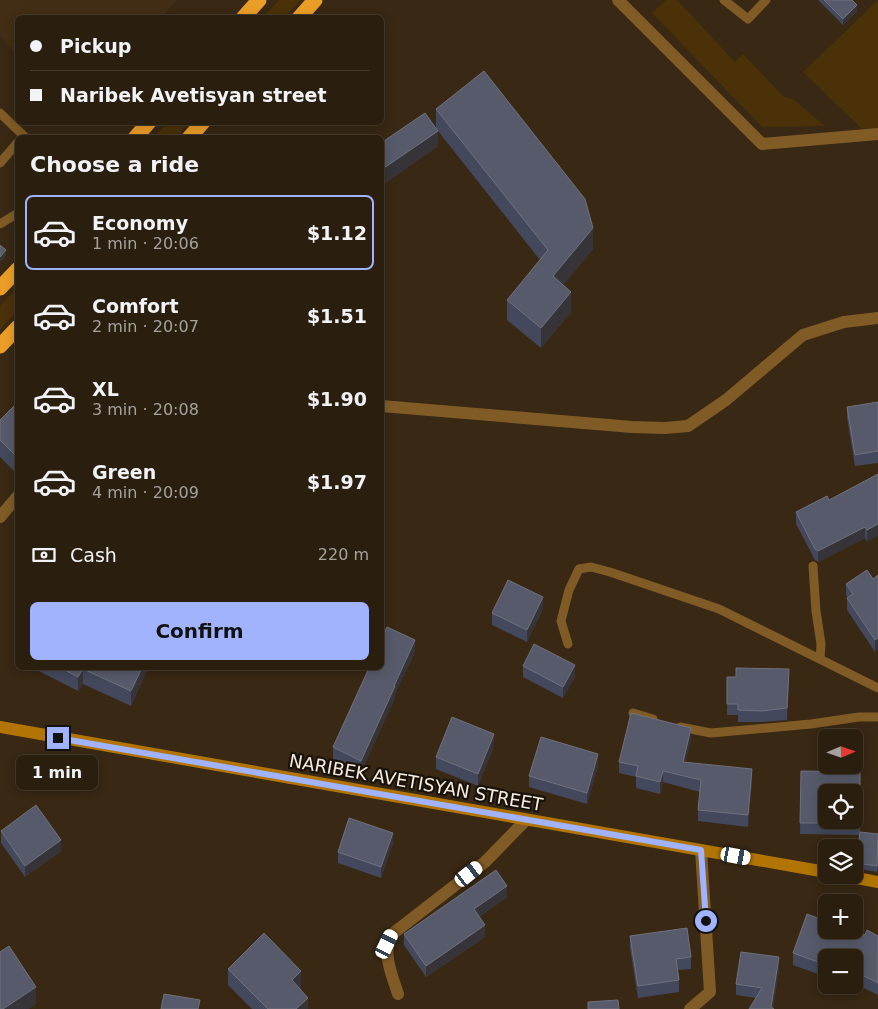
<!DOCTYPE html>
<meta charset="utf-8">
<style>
body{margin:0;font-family:"DejaVu Sans",sans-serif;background:#362b1d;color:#f1f3f6;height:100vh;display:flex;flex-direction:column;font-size:19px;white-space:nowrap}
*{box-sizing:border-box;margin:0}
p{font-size:16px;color:#a5a29e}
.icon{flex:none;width:28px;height:28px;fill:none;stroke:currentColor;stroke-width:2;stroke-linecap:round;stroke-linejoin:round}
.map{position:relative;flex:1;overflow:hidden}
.panel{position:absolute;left:15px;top:135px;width:369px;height:535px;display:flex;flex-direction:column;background:#2a1e0f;border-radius:8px;box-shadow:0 2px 12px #0003,0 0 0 1px #463c2f}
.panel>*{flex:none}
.top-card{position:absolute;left:15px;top:15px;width:369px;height:110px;border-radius:8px;box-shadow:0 2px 12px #0003,0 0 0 1px #463c2f;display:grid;align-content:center;height:110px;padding:0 15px;background:#2a1e0f}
.needle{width:32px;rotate:88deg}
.controls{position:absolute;left:818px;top:729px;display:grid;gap:10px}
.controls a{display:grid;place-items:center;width:45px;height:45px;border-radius:8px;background:#2a1e0f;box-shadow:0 2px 12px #0003,0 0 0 1px #463c2f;font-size:25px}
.end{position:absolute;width:22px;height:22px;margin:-11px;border:6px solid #a1b3fd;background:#111;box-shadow:0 0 0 2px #111}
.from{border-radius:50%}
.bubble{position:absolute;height:35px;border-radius:8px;background:#2a1e0f;box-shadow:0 2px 12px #0003,0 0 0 1px #463c2f;font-size:16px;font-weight:800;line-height:35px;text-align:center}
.car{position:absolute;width:15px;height:30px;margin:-15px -8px;border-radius:6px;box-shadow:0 0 4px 1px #0007;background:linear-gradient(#fff 24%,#345 0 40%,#fff 0 76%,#345 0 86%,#fff 0)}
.top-card b{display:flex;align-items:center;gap:18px;height:48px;font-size:19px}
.top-card b+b{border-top:1px solid #463c2f}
.top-card i{width:12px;height:12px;background:#f1f3f6}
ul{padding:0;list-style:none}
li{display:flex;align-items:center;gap:15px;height:75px;margin:0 10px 8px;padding:0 5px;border:2px solid transparent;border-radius:8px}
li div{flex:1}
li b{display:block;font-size:19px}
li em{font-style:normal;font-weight:800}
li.active{border-color:#a1b3fd}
li>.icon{width:45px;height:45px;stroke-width:1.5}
h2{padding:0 15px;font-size:22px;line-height:60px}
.pay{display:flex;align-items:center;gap:12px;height:55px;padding:0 15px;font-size:19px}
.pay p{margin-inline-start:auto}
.primary-button{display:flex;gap:10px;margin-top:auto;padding:10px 15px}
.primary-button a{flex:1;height:58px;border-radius:8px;background:#a1b3fd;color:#111;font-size:20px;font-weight:800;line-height:58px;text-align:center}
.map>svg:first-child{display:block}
.built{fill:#422e14}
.green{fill:#4b3108}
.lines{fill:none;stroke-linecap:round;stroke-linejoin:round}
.lane{stroke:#815b26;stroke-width:9}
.street{stroke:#815b26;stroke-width:12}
.secondary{stroke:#b17405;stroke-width:12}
.highway{stroke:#eb9e27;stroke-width:15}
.wall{fill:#43485c}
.shaded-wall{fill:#373439}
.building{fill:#575a6a;stroke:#70717d;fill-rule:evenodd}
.route{stroke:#a1b3fd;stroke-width:6}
.labels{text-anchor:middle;stroke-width:4.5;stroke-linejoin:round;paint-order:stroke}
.street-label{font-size:18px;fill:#f6ece0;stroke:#19120a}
</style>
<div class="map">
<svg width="878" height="1009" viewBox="0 0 878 1009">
<rect width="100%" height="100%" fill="#382814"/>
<path class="built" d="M0,0H177L161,17L18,18L17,55L0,35Z"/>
<path class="green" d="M279,0H301L285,17H263Z
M666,0H677L735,62L743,54L784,97L793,99L825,126L762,127L652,13Z
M878,0V128L862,129L803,72Z
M167,123V122L189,123L176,137H154Z
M17,287V311L0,330V306Z"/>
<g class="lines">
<path class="lane" d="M724,0L748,19L766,0
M0,113L26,138
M0,163L18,142
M0,224L18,213
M813,566L816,611L821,644L820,659
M568,644L561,621L569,590L579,569L591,567L610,572L719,609L878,688
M633,713L653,719
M680,727L711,733L811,724L859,717H878"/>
<path class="street" d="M618,0L762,144L878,134
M381,406L632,427L665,428L688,426L726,400L803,335L844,322L878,318
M0,517L18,496
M398,994C392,975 382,954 391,935L485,862L525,821
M690,1009L710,992L701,850"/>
<path class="secondary" d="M0,727L826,872
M841,875L878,882"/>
<path class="highway" d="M243,18L259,0
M299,18L315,0
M135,138L149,122
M189,138L203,122
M0,288L18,269
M0,346L18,327"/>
</g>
<path class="wall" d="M818,0H852L857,11L843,25Z
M436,109L593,249L563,285L571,312L541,348L507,320V300L540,260L438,131V146L381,186V143L436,129Z
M18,402V475L0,457V420Z
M878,402V463L855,466L847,418V407Z
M878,474L867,542L865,538L818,562L815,560L796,524V512L829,500Z
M878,575L875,652L847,610V598H848L846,595V584L873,579Z
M543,609L527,642L492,625V613Z
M415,652L395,694V698L361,772L333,759V747Z
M523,666L575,677L563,698L523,677Z
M33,668H148L131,706L83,684L78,691Z
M727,677L789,680L787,720L762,722H738V715H727Z
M691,739L685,762L752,781L748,827L698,821V810L700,792L663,782L660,794L636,788V777L619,773V762Z
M494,746L478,786L436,769V757Z
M598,766L587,804L529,787V776Z
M801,771L860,772V832L878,834V866L877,872L856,868V863L859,835L800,834Z
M1,831L61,851L25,877L1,843Z
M393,844L381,878L338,863V852Z
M507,897L479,917L485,937L426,977L404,945V934Z
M865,935L878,936V995L854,983V958H826V977L793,965V953Z
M630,936L691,957V969L678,970L679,980V992L638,998L630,948Z
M228,969L301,987L300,988L308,1009H252L228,985Z
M779,969L773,1008L756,998L736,995V984Z"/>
<path class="shaded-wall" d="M857,5V11L843,25V19Z
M384,63V69L381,72V66Z
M438,131V146L381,186V170Z
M593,228V249L553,297V276Z
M6,250V256L0,262V257Z
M571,292V312L541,348V328Z
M878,524V536L867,542V530Z
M865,527V538L818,562V551Z
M543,597V609L527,642V630Z
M878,638V650L875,652V640Z
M415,640V652L395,694V698L361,772V761L394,686Z
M575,665V677L563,698V687Z
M142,668H148L131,706V691Z
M83,669V684L78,691V677Z
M691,728V739L683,773V762Z
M494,734V746L478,786V774Z
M598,754V766L587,804V793Z
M752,769V781L748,827V815Z
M663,771V782L660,794V782Z
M393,833V844L381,878V867Z
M61,840V851L25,877V866Z
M507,886V897L474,920V909Z
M485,925V937L426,977V966Z
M779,957V969L773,1009H771Z
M301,971V987L292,996V980Z
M36,987V1004L29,1009H3Z
M308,998V1009H296Z"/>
<path class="building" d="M824,0H852L857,5L843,19Z
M484,71L585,199L593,228L553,276L571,292L541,328L507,300L548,250L436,109Z
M425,113L438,131L381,170V143Z
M0,245L6,250L0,257Z
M18,402V458L0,440V420Z
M878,402V451L855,455L847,407Z
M878,474V524L867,530L865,527L818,551L815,549L796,512L827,496L829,500Z
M867,570L873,579L878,575V638L875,640L847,598L853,594L846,584Z
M508,580L543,597L527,630L492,613Z
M387,627L415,640L394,686H395L361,761L333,747L369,668H381V639Z
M534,644L575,665L563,687L523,666Z
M61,668H142L131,691L83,669L78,677Z
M736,668L789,669L787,708L762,711L738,710V704H727V677H736Z
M631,713L691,728L683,762L752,769L748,815L698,810L701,780L663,771L660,782L636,776L638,766L619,762Z
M452,717L494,734L478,774L436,757Z
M541,737L598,754L587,793L529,776Z
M801,771L860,772V823H800ZM826,792H854V820H826Z
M36,805L61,840L25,866L1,831Z
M349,818L393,833L381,867L338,852Z
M860,832L878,834L877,866L856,863Z
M496,870L507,886L474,909L485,925L426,966L404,934Z
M807,914L826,921V930H852L865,935L867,930L878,936V983L854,971V958H826V965L793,953Z
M687,928L691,957L676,959L679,980L638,986L630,936Z
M264,933L301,971L292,980L308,998L296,1009H268L228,969Z
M9,946L36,987L3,1009H0V952Z
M741,952L779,957L771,1007L774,1009H749L762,988L736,984Z
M164,994L200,1000L198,1009H161Z
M618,1000L619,1009H588V1002Z"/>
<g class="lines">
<path class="route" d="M58,738L701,850L706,921"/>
</g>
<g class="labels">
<g class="street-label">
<text transform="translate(416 783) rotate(10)" y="6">NARIBEK AVETISYAN STREET</text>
</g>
</g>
</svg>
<div class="controls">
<a><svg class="needle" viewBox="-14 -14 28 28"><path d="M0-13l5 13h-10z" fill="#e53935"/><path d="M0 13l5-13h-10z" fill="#a5a29e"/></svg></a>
<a><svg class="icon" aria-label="locate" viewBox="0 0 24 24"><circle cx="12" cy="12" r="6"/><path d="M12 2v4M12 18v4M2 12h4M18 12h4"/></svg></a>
<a><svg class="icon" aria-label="layers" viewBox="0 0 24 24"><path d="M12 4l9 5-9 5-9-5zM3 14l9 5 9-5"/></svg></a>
<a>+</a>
<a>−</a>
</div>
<i class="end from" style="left:706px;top:921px"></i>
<i class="end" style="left:58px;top:738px"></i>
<div class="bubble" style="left:16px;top:755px;width:82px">1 min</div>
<i class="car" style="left:736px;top:856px;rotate:100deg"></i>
<i class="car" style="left:469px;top:874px;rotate:52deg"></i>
<i class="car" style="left:387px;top:944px;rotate:26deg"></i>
<div class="top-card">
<b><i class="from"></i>Pickup</b>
<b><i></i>Naribek Avetisyan street</b>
</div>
<section class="panel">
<h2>Choose a ride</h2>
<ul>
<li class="active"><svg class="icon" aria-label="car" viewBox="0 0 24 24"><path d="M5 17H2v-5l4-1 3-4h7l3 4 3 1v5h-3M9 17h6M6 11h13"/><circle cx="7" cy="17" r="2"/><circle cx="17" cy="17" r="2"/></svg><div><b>Economy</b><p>1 min · 20:06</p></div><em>$1.12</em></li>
<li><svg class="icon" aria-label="car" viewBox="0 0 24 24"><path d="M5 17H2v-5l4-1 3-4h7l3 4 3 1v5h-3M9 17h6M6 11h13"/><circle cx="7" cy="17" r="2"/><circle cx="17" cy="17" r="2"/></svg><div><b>Comfort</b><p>2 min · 20:07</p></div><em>$1.51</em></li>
<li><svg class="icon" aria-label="car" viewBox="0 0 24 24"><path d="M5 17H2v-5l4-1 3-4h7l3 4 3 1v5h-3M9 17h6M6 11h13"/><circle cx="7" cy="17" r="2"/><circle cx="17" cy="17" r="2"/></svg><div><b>XL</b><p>3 min · 20:08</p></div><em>$1.90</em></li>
<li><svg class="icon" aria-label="car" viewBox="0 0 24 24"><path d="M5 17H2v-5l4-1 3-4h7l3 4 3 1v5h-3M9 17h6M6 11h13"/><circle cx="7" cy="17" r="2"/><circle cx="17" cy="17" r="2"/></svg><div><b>Green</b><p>4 min · 20:09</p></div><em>$1.97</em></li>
</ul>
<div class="pay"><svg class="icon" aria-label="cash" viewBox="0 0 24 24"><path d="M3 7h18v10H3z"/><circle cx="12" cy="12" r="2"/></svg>Cash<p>220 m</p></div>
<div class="primary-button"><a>Confirm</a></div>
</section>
</div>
